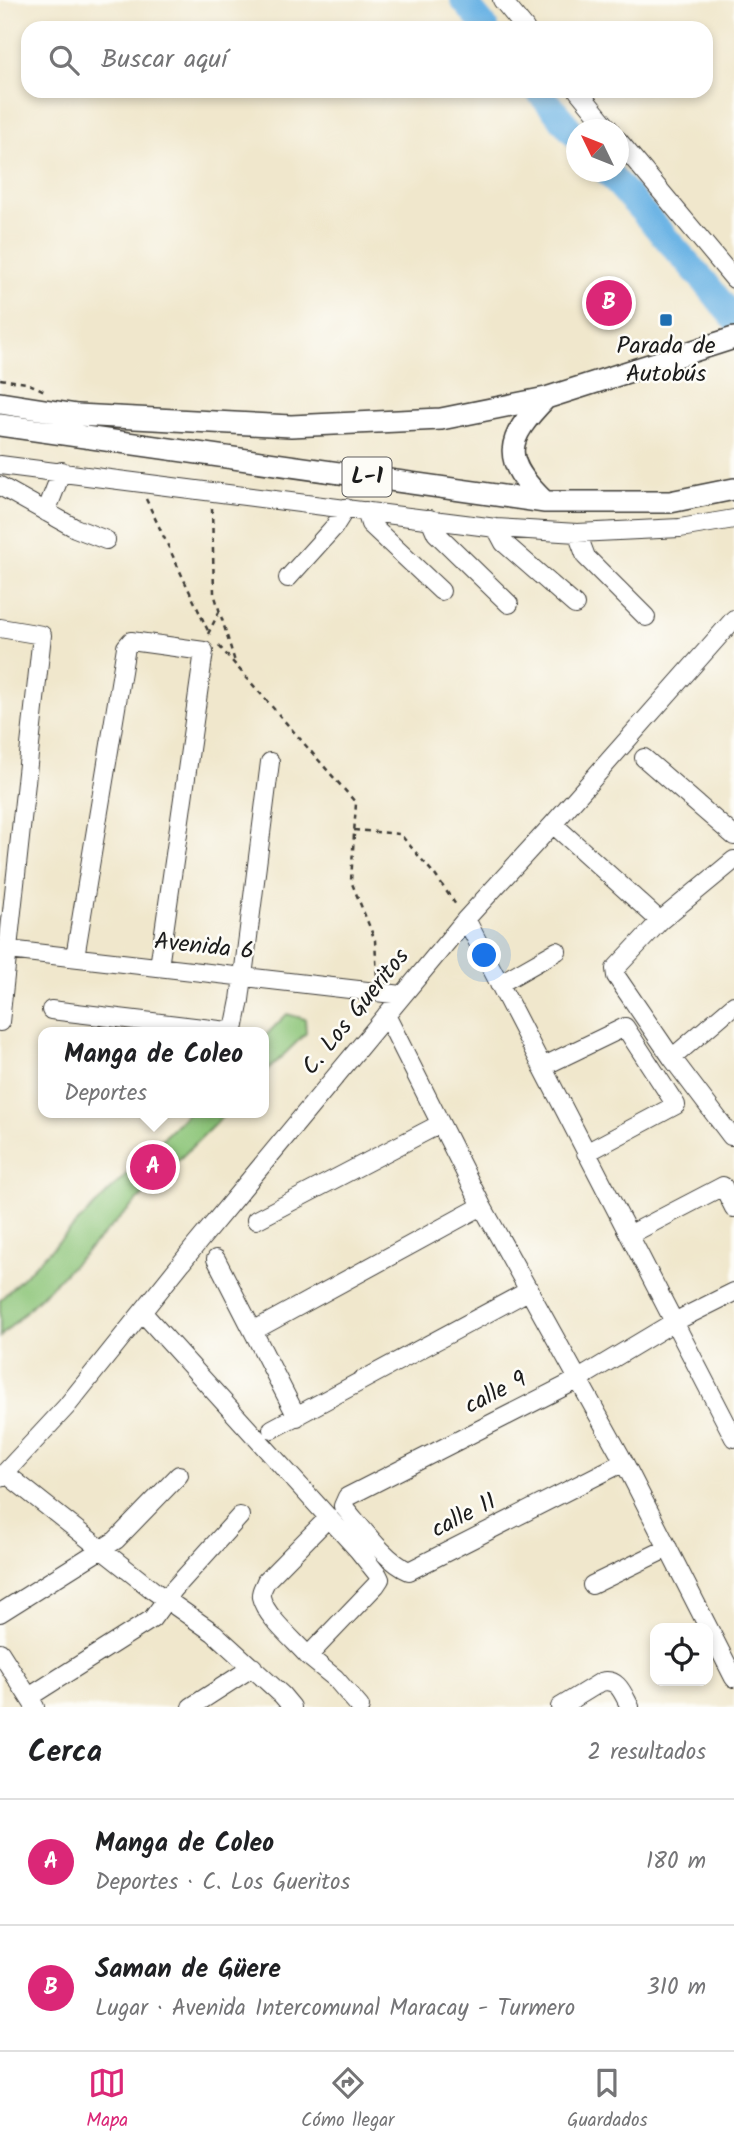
<!DOCTYPE html>
<html lang="es">
<meta charset="utf-8">
<style>
:root{--surface:#fff;--page:#f6f6f6;--text:#202124;--muted:#757577;--line:#e0e0e0;--accent:#db2777}
body{margin:0;font-family:Kalam,sans-serif;background:var(--page);color:var(--text)}
.controls{position:absolute;right:21px;bottom:21px;display:grid;overflow:hidden;border-radius:14px;box-shadow:0 4px 10px #0003}
.controls button{width:63px;height:63px;display:grid;place-items:center;padding:0;border:0;border-bottom:2px solid var(--line);background:var(--surface);color:var(--text);font:35px sans-serif}
.compass{position:absolute;left:566px;top:119px;width:63px;height:63px;border-radius:50%;background:var(--surface);box-shadow:0 4px 10px #0003;rotate:313deg}
.you{position:absolute;left:485px;top:956px;width:24px;height:24px;margin:-18px;border:5px solid #fff;border-radius:50%;background:#1a73e8;box-shadow:0 0 0 10px #1a73e833}
.badge{display:grid;place-items:center;width:46px;height:46px;border-radius:50%;background:var(--accent);color:#fff;font-size:23px;font-weight:700}
.pin{position:absolute;translate:-50% -50%;border:4px solid #fff;box-shadow:0 2px 7px #0006}
.popup{position:absolute;left:38px;top:1027px;width:231px;height:91px;box-sizing:border-box;display:grid;place-content:center;border-radius:14px;background:var(--surface);filter:drop-shadow(0 2px 5px #0005);font-size:23px;white-space:nowrap;color:var(--muted)}
.popup b{font-size:26px;color:var(--text)}
.popup::after{content:'';position:absolute;left:50%;top:100%;margin-left:-14px;border:14px solid transparent;border-top-color:var(--surface)}
.list{margin:0;padding:0;list-style:none}
h2{display:flex;justify-content:space-between;align-items:center;height:91px;margin:0;padding:0 28px;font-size:30px}
h2 small{font-size:23px;font-weight:400;color:var(--muted)}
.list li{display:grid;grid-template-columns:46px 1fr auto;gap:21px;align-items:center;box-sizing:border-box;height:126px;padding:0 28px;border-top:2px solid var(--line)}
.list b{display:block;font-size:26px;white-space:nowrap}
.list p{margin:0;font-size:23px;white-space:nowrap;color:var(--muted)}
.list em{font-size:23px;font-style:normal;color:var(--muted)}
.icon{flex:none;width:38px;height:38px;fill:none;stroke:currentColor;stroke-width:2;stroke-linecap:round;stroke-linejoin:round}
.map{position:relative;flex:none;width:734px;height:1707px;overflow:hidden}
.search{position:absolute;background:var(--surface);box-shadow:0 4px 10px #0003;left:21px;right:21px;top:21px;height:77px;display:flex;align-items:center;gap:18px;box-sizing:border-box;padding:0 24px;border-radius:21px;color:var(--muted);font-size:26px}
.sheet{height:343px;background:var(--surface)}
nav{display:flex;justify-content:space-around;align-items:center;box-sizing:border-box;height:98px;border-top:2px solid var(--line);background:var(--surface);font-size:19px;color:var(--muted)}
nav a{display:grid;justify-items:center;gap:4px}
nav .on{color:var(--accent)}
.map>svg:first-child{display:block}
</style>
<div class="map">
<svg width="734" height="1707" viewBox="0 0 734 1707">
<rect width="100%" height="100%" fill="#fdfcf7"/>
<filter id="ink" filterUnits="userSpaceOnUse"><feTurbulence type="fractalNoise" baseFrequency=".0143" numOctaves="2"/><feDisplacementMap in="SourceGraphic" scale="14" xChannelSelector="R" yChannelSelector="G"/><feConvolveMatrix kernelMatrix="1 2 1 2 8 2 1 2 1" color-interpolation-filters="sRGB"/></filter>
<filter id="wash" filterUnits="userSpaceOnUse"><feTurbulence type="fractalNoise" baseFrequency=".00686" numOctaves="4" result="noise"/><feDisplacementMap in="SourceGraphic" scale="28" xChannelSelector="R" yChannelSelector="G"/><feGaussianBlur stdDeviation="1.57" result="paint"/><feColorMatrix in="noise" values="0 0 0 0 0 0 0 0 0 0 0 0 0 0 0 0 0 1.4 0 .05"/><feComposite in="paint" operator="in"/></filter>
<g filter="url(#wash)">
<rect width="100%" height="100%" fill="#f0e7cc"/>
<path fill="#8cc578" stroke="#54704a" stroke-width="2" d="M287,1014l18,5 1,14 -43,42v-37z
M188,1113h38l-226,224v-37z"/>
<g fill="none" stroke-linecap="round" stroke-linejoin="round">
<path stroke="#6eb5e5" stroke-width="26" d="M463,0l23,28
M538,91l38,45
M607,172l98,110 29,37"/>
</g>
</g>
<g filter="url(#ink)">
<g fill="none" stroke-linecap="round" stroke-linejoin="round">
<defs>
<path id="minor" d="M502,0l23,28
M578,91l32,39
M618,140l116,139
M0,465l496,63 81,5 103,-5 54,-9
M0,486l75,42 31,12
M366,511l4,13 71,67
M46,512l16,-41
M430,519l6,14 73,71
M496,528l8,15 71,62
M577,533l9,24 60,60
M288,578l46,-51 12,-19
M0,628l42,7 -42,387
M644,758l90,78
M553,824l107,97
M734,860l-74,61 -45,48 1,7 56,82 59,78h3
M466,919l268,519
M0,949l402,46
M75,957l51,-310 5,-6 73,10 -45,316
M499,984l58,-33
M51,1010l177,21 6,-1 6,-30 30,-238
M386,1015l96,191 142,256 110,216
M672,1058l62,-53
M542,1067l83,-40 51,78 -90,48
M256,1220l184,-96
M629,1235l94,-49 11,22
M216,1259l81,158
M142,1312l216,238 20,25 2,4 -4,6 -68,71 27,22 25,29
M253,1331l229,-125
M272,1429l258,-139
M624,1462l-215,109c-24,-10 -49,-46 -66,-65l4,-9 230,-117 97,-58 60,-30
M5,1473l149,118 60,42 68,62 10,12
M0,1478l66,-71 129,-161 271,-327 87,-95 181,-205
M592,1585l76,-37
M0,1613l116,-73 63,-65
M0,1652l35,55
M308,1656c-13,-15 -43,-40 -47,-59 -1,-6 3,-10 5,-16l63,-64
M29,1697l123,-78 22,-30 66,-73
M191,1707l62,-40
M560,1707l41,-25c17,-5 22,12 29,25"/>
<path id="major" d="M0,403l77,12 214,11 150,-7 105,-21 188,-60
M0,425l545,77h125l64,-13
M545,502c-45,-43 -40,-62 1,-104"/>
</defs>
<use href="#minor" stroke="#3c3a36" stroke-width="20"/>
<use href="#major" stroke="#3c3a36" stroke-width="24"/>
<path stroke="#3c3a36" stroke-width="2.5" stroke-dasharray="5 5" stroke-linecap="butt" d="M0,379l27,4 20,9
M146,499l64,136
M212,508l2,85 21,69
M208,634l11,-22
M219,646l137,157 -5,78 24,59 2,38
M354,830l46,4 35,41 21,30"/>
<use href="#minor" stroke="#fff" stroke-width="18"/>
<use href="#major" stroke="#fff" stroke-width="21"/>
</g>
</g>
<rect fill="#1f6fb2" stroke="#fdfcf7" stroke-width="2.5" x="659" y="313" width="14" height="14" rx="3.5"/>
<g text-anchor="middle" dominant-baseline="central" stroke-width="5" stroke-linejoin="round" paint-order="stroke">
<rect fill="#fdfcf7" stroke="#605f5e" stroke-width="2" x="342.5" y="457.5" width="49" height="39" rx="5"/>
<g font-size="23" font-weight="bold" fill="#1c1c1c">
<text x="367" y="477">L-1</text>
</g>
<g font-size="24" fill="#1c1c1c" stroke="#fdfcf7">
<text x="666" y="346">Parada de<tspan x="666" dy="28">Autobús</tspan></text>
</g>
<g font-size="24" fill="#1c1c1c" stroke="#fdfcf7">
<text transform="translate(204 947) rotate(6)">Avenida 6</text>
<text transform="translate(356 1012) rotate(-51)">C. Los Gueritos</text>
<text transform="translate(496 1393) rotate(-27)">calle 9</text>
<text transform="translate(464 1516) rotate(-27)">calle 11</text>
</g>
</g>
</svg>
<div class="controls">
<button><svg class="icon" aria-label="locate" viewBox="0 0 24 24"><circle cx="12" cy="12" r="6"/><path d="M12 2v4M12 18v4M2 12h4M18 12h4"/></svg></button>
</div>
<svg class="compass" viewBox="-18 -18 36 36"><path d="M0-13l5 13h-10z" fill="#e53935"/><path d="M0 13l5-13h-10z" fill="#757577"/></svg>
<div class="you"></div>
<div class="pin badge" style="left:153px;top:1167px">A</div>
<div class="popup"><b>Manga de Coleo</b>Deportes</div>
<div class="pin badge" style="left:609px;top:303px">B</div>
<div class="search"><svg class="icon" aria-label="search" viewBox="0 0 24 24"><circle cx="10" cy="10" r="6"/><path d="M15 15l6 6"/></svg>Buscar aquí</div>
</div>
<section class="sheet">
<h2>Cerca<small>2 resultados</small></h2>
<ul class="list">
<li><span class="badge">A</span><div><b>Manga de Coleo</b><p>Deportes · C. Los Gueritos</p></div><em>180 m</em></li>
<li><span class="badge">B</span><div><b>Saman de Güere</b><p>Lugar · Avenida Intercomunal Maracay - Turmero</p></div><em>310 m</em></li>
</ul>
</section>
<nav>
<a class="on"><svg class="icon" aria-label="map" viewBox="0 0 24 24"><path d="M3 6l6-2 6 2 6-2v14l-6 2-6-2-6 2zM9 4v14M15 6v14"/></svg>Mapa</a>
<a><svg class="icon" aria-label="directions" viewBox="0 0 24 24"><path d="M12 3l9 9-9 9-9-9zM9 14v-3h6M13 9l2 2-2 2"/></svg>Cómo llegar</a>
<a><svg class="icon" aria-label="saved" viewBox="0 0 24 24"><path d="M7 4h10v16l-5-4-5 4z"/></svg>Guardados</a>
</nav>
